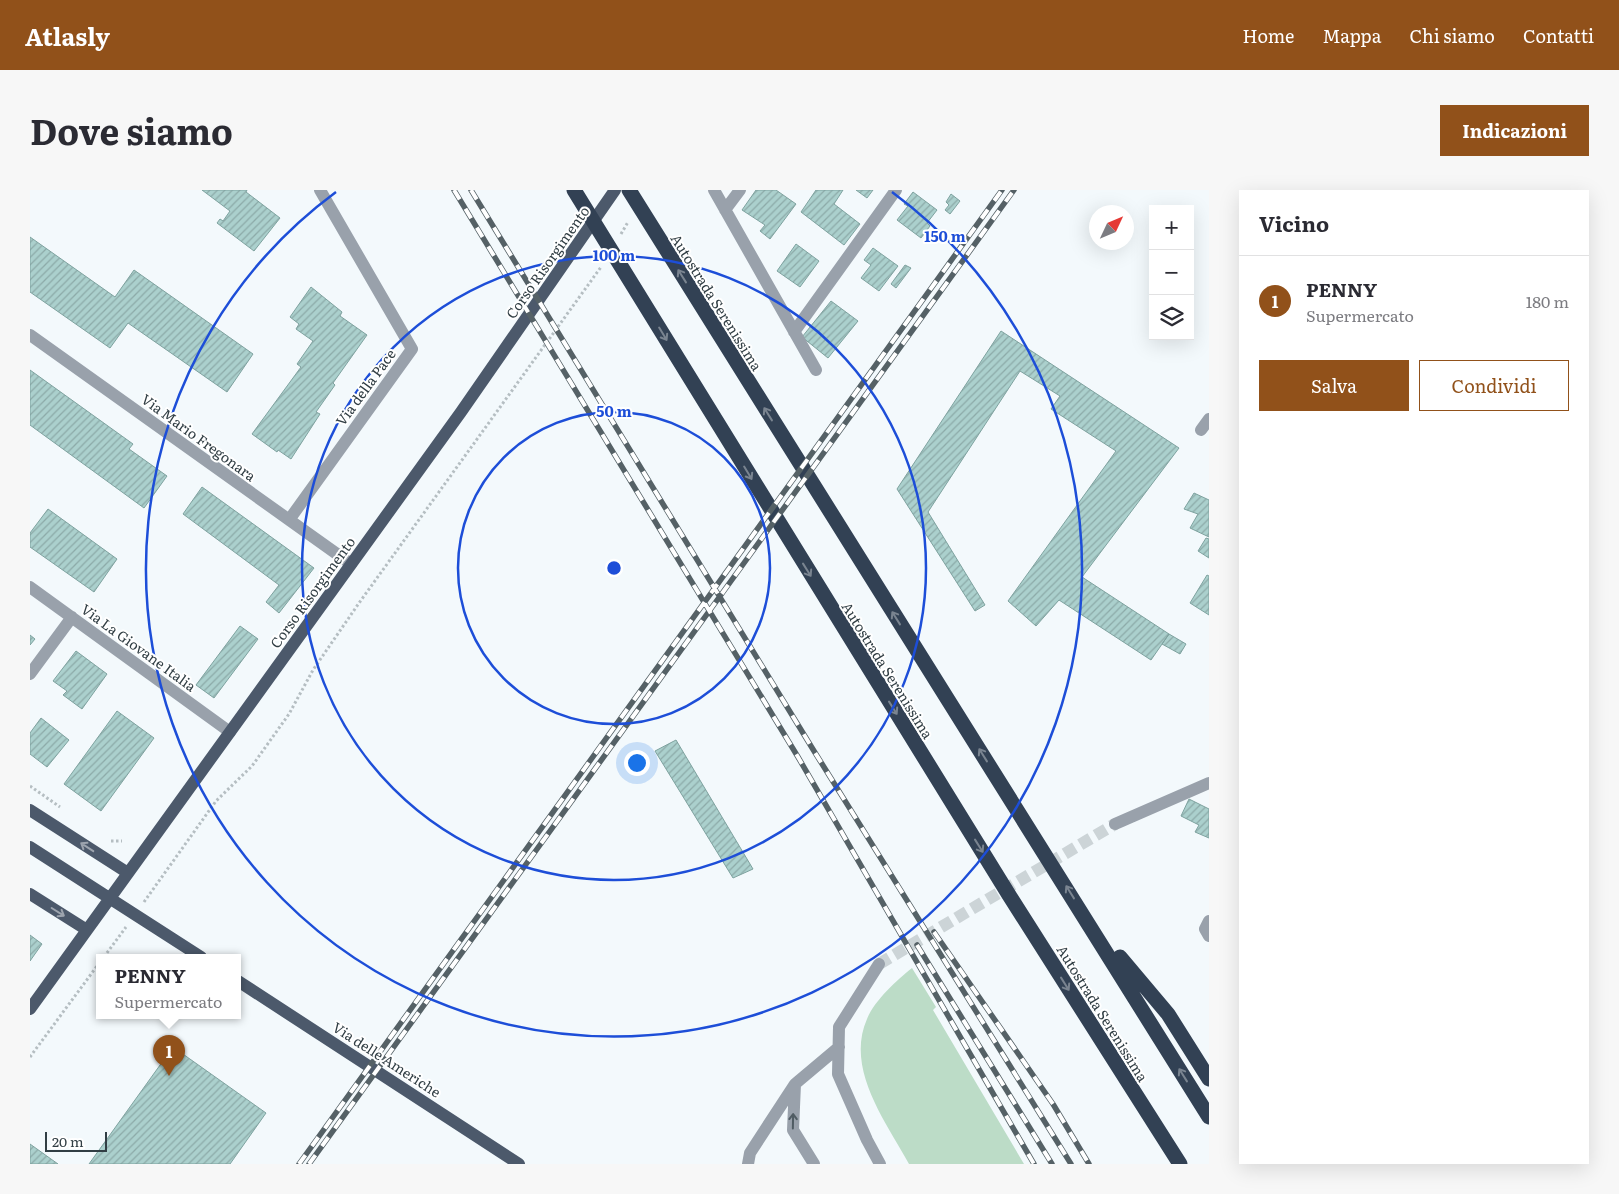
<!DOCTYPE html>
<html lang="it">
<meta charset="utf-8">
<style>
:root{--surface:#fff;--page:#f7f7f7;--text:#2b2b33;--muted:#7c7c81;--line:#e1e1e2;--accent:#91511a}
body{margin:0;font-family:Literata,serif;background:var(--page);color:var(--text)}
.controls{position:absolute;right:15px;top:15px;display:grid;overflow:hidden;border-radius:0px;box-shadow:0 5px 20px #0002}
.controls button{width:45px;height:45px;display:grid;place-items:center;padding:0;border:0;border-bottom:1px solid var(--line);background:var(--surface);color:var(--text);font:25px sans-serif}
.compass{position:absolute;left:1059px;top:15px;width:45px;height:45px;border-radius:50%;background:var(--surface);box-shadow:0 5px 20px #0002;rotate:46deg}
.scale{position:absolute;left:15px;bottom:12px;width:62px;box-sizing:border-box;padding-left:5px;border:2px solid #313e44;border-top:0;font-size:14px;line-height:18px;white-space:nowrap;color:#313e44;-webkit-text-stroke:4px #fff;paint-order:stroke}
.you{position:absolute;left:606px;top:572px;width:18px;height:18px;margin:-12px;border:4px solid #fff;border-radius:50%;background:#1a73e8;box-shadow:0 0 0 8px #1a73e833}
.badge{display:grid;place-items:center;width:32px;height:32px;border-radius:50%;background:var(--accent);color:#fff;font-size:16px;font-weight:700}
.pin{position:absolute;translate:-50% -41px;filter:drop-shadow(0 1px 2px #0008)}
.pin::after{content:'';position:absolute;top:26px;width:18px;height:15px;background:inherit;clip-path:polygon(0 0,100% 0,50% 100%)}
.popup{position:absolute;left:66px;top:764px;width:145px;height:65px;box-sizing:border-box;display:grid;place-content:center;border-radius:0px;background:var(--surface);filter:drop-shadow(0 1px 4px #0005);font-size:16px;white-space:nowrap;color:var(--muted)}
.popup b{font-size:19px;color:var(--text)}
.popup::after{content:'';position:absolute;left:50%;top:100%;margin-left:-10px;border:10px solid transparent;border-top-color:var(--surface)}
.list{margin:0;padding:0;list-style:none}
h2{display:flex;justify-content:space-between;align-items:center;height:65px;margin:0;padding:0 20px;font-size:21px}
h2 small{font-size:16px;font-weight:400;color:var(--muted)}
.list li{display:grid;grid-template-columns:32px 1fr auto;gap:15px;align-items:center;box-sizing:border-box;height:90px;padding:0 20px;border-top:1px solid var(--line)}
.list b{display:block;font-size:19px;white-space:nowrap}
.list p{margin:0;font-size:16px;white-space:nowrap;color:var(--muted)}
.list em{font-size:16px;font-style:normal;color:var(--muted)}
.actions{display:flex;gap:10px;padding:15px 20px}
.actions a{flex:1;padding:11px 0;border:1px solid var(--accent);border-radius:0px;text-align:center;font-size:18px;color:var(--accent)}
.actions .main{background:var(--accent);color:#fff}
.icon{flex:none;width:28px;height:28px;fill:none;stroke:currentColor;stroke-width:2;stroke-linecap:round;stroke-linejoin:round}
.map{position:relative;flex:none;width:1179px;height:974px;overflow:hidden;border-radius:0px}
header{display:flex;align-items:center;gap:30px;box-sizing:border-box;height:70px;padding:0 25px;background:var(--accent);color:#fff}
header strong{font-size:24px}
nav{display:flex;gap:28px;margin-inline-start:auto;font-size:18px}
.intro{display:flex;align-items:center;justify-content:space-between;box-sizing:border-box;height:120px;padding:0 30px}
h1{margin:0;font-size:35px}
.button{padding:12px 22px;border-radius:0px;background:var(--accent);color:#fff;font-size:18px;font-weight:700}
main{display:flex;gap:30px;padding:0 30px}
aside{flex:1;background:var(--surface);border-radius:0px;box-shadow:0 5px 20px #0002}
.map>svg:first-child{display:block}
</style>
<header>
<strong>Atlasly</strong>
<nav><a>Home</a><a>Mappa</a><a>Chi siamo</a><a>Contatti</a></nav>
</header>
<div class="intro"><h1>Dove siamo</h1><a class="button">Indicazioni</a></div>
<main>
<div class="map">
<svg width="1179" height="974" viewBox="0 0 1179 974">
<defs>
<pattern id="building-hatch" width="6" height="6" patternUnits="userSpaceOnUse" patternTransform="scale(1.25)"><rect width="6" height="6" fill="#abd0cd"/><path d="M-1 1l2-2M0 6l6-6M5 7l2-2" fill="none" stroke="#8caaa8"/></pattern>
</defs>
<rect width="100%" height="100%" fill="#f3f9fc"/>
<path fill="#bcdcc7" d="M882,778l24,39 -3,3 91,154h-115c-23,-42 -64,-95 -42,-145 7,-18 30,-39 45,-51z"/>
<path fill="url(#building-hatch)" stroke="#7ea29f" d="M172,0h45l-1,2 34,26 -26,33 -37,-28 3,-4 3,2 7,-10z
M726,0h20l20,14 -26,35 -10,-8 5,-6 -23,-15z
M786,0h27l-9,14 26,20 -16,21 -43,-33z
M826,0h17l-6,8z
M883,2l24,18 -10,13 3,3 -9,12 -24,-18 11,-14 -4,-2z
M921,4l9,7 -10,13 -5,-4 4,-5 -3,-3z
M0,47l85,60 19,-27 119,84 -26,38 -99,-69 -18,25 -80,-56z
M766,54l23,17 -19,26 -23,-16z
M843,58l25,18 -19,25 -18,-13 10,-13 -7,-5z
M875,75l6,3 -15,20 -5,-4z
M281,97l31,25 -2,4 27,19 -34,48 2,2 -19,27 4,2 -29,45 -13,-9 -1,2 -25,-18 49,-67 -4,-3 16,-23 -17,-12 3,-5 -9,-7z
M801,111l27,20 -30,37 -26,-21z
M971,141l178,117 -97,129 87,57 -18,26 -92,-60 -23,26 -28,-25 108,-150 -65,-42 9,-13 -40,-25 -92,141 57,93 -10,6 -78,-122z
M0,180l103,74 -4,5 38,27 -23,32 -114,-83z
M172,297l112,81 -35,45 -13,-11 13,-17 -96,-71z
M1164,303l15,7v37l-19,-9 8,-14 -14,-5z
M18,319l69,50 -23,33 -64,-45v-14z
M1176,348l3,1v19l-11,-7z
M1177,385l2,1v39l-19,-12z
M210,436l18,13 -44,59 -18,-13z
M1139,444l17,10 -6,10 -18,-10z
M0,445l5,4 -5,6z
M46,461l31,23 -25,35 -19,-14 4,-4 -14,-10z
M87,521l37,27 -53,73 -37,-27z
M11,528l28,22 -22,27 -17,-13v-21z
M646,550l77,129 -20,9 -78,-127z
M1159,609l20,10v29l-14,-6 4,-7 -18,-9z
M0,745l12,9 -12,17z
M143,857l93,66 -36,51h-141z
M0,954l28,20h-28z"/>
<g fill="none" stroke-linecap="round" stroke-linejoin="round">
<path stroke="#ccd4d7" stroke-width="12" stroke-dasharray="12 6" stroke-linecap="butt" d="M849,774l236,-140"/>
<path stroke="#b5bec2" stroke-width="3" stroke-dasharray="2.5 2.5" stroke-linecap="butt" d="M591,44l7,-12
M0,596l30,21
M81,651h11
M114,712l72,-101 36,-35 37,-52 24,-44 46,-67 242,-336
M74,767l22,-30
M0,867l70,-95"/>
<path stroke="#99a1ab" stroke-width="12" d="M684,0l102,180
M695,20l15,-20
M764,142l102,-142
M0,145l321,229
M1171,240l8,-11
M259,330l123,-171 -92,-159
M0,397l200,145
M0,484l42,-57
M1085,634l94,-41
M1179,731l-4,8 4,7
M849,774l-40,63 -1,47 29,66 13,24
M765,894l44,-37
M718,974l2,-11 45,-69 -2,46 21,34"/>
<path stroke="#4c596b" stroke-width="12" d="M0,620l98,63
M0,657l171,110
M0,704l57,36
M208,791l281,183
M0,819l431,-597 154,-222"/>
<path stroke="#324154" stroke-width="15" d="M544,0l435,705 171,269
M599,0l580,927
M1090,767l48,57 41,65"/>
<defs>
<path id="rail" d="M424,0l344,567 236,407
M441,0l343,561 257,413
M904,742l119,172 36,60
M887,755l135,219
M269,974l703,-974
M279,974l705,-974"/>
</defs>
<use href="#rail" stroke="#556166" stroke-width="5.5"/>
<use href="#rail" stroke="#fff" stroke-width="4" stroke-dasharray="11" stroke-linecap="butt"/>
</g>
<defs><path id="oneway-shaft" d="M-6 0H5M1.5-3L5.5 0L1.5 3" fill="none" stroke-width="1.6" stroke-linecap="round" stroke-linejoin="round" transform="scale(1.25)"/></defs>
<g stroke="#7a8490">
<use href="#oneway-shaft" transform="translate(652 86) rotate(-122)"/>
<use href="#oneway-shaft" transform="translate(633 144) rotate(59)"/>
<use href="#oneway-shaft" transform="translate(738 224) rotate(-122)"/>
<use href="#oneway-shaft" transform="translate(718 283) rotate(59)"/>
<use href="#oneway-shaft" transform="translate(777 380) rotate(58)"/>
<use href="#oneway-shaft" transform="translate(866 428) rotate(-122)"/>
<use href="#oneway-shaft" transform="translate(863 518) rotate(58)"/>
<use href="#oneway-shaft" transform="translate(953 565) rotate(-122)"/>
<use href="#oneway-shaft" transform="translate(949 656) rotate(58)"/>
<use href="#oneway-shaft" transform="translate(1040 702) rotate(-122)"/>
<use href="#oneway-shaft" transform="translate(1035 794) rotate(58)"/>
<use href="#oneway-shaft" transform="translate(1153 885) rotate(-122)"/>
</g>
<g stroke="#9da4ae">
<use href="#oneway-shaft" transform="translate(57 657) rotate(-147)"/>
<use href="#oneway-shaft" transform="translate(28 722) rotate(32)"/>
</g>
<use stroke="#505c63" href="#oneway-shaft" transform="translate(763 931) rotate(-89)"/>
<g fill="none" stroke="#1d4ed8" stroke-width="2.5">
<circle cx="584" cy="378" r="156"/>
<circle cx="584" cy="378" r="312"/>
<path d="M862 2A468 468 0 1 1 306 2"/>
</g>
<g text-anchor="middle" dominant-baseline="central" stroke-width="4" stroke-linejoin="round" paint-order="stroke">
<g font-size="14" fill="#313e44" stroke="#fff">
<text transform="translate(517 72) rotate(-55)">Corso Risorgimento</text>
<text transform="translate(687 112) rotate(58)">Autostrada Serenissima</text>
<text transform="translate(335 197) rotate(-54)">Via della Pace</text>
<text transform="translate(169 247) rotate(36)">Via Mario Fregonara</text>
<text transform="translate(282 402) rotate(-54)">Corso Risorgimento</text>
<text transform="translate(109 457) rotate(36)">Via La Giovane Italia</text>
<text transform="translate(858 480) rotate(58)">Autostrada Serenissima</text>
<text transform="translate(1073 823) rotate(58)">Autostrada Serenissima</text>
<text transform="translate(357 869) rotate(33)">Via delle Americhe</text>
</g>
</g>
<circle cx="584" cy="378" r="8" fill="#1d4ed8" stroke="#fff" stroke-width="2.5"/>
<g font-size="15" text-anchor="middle" font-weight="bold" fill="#1d4ed8" stroke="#fff" stroke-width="4" stroke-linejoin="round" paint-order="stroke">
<text x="915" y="52">150 m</text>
<text x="584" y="71">100 m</text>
<text x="584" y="227">50 m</text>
</g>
</svg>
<div class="controls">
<button>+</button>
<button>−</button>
<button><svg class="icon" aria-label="layers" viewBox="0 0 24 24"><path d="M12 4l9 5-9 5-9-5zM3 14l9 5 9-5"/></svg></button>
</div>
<svg class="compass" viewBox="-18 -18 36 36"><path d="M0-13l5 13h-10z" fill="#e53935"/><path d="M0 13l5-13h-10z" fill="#7c7c81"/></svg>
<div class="scale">20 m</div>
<div class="you"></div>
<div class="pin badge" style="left:139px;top:886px">1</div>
<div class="popup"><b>PENNY</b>Supermercato</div>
</div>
<aside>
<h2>Vicino<small></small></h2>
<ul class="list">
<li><span class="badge">1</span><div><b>PENNY</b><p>Supermercato</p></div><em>180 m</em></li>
</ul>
<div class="actions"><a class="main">Salva</a><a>Condividi</a></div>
</aside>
</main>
